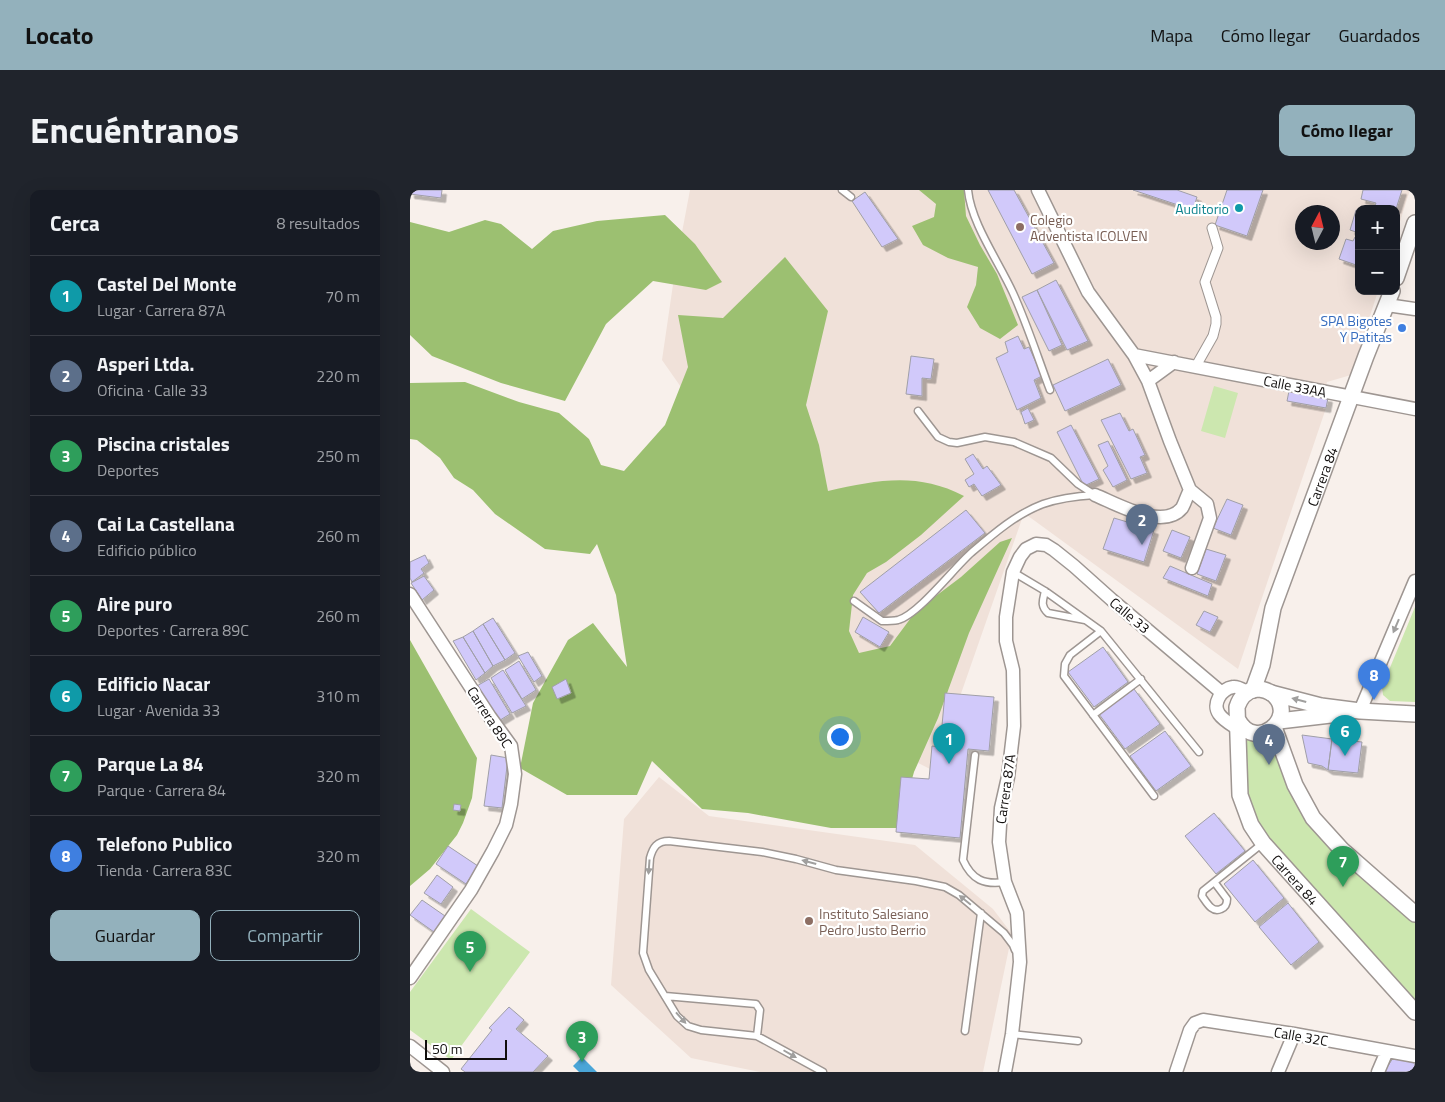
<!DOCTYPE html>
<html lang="es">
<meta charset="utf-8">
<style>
:root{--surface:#171b24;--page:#20242c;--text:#f1f3f6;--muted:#9ea1a6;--line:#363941;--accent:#93b1bc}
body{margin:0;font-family:"Titillium Web",sans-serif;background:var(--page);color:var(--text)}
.controls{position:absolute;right:15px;top:15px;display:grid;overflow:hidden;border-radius:10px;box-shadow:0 5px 20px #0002}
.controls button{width:45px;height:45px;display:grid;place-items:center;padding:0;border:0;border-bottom:1px solid var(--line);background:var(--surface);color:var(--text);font:25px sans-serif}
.compass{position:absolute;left:885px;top:15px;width:45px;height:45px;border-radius:50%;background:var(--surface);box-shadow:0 5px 20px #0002;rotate:7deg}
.scale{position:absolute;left:15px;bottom:12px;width:82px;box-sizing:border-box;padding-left:5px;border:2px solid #110e0d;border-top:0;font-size:14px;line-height:18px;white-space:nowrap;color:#110e0d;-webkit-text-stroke:4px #fff;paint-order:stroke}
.you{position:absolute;left:429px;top:546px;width:18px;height:18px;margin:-12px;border:4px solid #fff;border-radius:50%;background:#1a73e8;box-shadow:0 0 0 8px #1a73e833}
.badge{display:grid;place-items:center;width:32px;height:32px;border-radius:50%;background:var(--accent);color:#fff;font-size:16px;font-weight:700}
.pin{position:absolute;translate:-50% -41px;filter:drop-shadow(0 1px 2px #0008)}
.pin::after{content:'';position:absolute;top:26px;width:18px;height:15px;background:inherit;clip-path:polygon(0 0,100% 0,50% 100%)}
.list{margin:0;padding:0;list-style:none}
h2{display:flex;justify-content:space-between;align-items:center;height:65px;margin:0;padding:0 20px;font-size:21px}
h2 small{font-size:16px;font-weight:400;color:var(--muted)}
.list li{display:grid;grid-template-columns:32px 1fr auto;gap:15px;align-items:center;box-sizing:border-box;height:80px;padding:0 20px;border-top:1px solid var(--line)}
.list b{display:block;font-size:19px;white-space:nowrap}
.list p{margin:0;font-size:16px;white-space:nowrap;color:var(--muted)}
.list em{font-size:16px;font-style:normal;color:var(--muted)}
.actions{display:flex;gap:10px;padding:15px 20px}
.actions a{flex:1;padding:11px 0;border:1px solid var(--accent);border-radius:10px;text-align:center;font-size:18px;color:var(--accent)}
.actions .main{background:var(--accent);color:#111}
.map{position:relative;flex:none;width:1005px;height:882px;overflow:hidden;border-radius:10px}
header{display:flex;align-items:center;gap:30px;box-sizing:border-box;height:70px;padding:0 25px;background:var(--accent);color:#111}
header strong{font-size:24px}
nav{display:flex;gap:28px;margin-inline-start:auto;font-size:18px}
.intro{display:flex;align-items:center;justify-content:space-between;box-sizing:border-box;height:120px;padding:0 30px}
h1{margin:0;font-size:35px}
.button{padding:12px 22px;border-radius:10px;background:var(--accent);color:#111;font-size:18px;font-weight:700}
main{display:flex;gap:30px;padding:0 30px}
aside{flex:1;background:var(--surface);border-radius:10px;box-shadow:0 5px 20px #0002}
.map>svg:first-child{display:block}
</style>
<header>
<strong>Locato</strong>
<nav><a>Mapa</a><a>Cómo llegar</a><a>Guardados</a></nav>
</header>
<div class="intro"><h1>Encuéntranos</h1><a class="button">Cómo llegar</a></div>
<main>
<aside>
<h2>Cerca<small>8 resultados</small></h2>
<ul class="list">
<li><span class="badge" style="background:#0f9aa8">1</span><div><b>Castel Del Monte</b><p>Lugar · Carrera 87A</p></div><em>70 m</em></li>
<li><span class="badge" style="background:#5c6f8a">2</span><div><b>Asperi Ltda.</b><p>Oficina · Calle 33</p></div><em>220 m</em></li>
<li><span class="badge" style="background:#2e9e5b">3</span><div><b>Piscina cristales</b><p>Deportes</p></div><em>250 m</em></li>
<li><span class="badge" style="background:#5c6f8a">4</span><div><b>Cai La Castellana</b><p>Edificio público</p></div><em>260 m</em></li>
<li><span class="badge" style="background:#2e9e5b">5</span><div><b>Aire puro</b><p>Deportes · Carrera 89C</p></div><em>260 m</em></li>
<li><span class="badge" style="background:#0f9aa8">6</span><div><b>Edificio Nacar</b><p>Lugar · Avenida 33</p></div><em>310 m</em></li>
<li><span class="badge" style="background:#2e9e5b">7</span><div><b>Parque La 84</b><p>Parque · Carrera 84</p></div><em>320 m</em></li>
<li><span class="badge" style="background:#3f7fe0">8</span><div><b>Telefono Publico</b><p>Tienda · Carrera 83C</p></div><em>320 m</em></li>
</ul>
<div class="actions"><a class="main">Guardar</a><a>Compartir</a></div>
</aside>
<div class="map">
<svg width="1005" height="882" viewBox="0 0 1005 882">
<defs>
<filter id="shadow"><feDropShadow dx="4.5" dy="4.5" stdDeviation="0" flood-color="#0004"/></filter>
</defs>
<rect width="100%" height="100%" fill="#f8f0eb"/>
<path fill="#f0e1d9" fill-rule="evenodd" d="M280,0h720l-14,44v-25h-37v82h19l-27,84 -24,7 -4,15 5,1 -2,10 -88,261 -214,-156 -90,258 -79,-40 -151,-311 -42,-60 14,-96zM892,22h30v30h-30z
M249,587l50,39 206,29 78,64 19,25 -29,138h-223l-69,-14 -80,-73 13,-166z"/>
<path fill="#cce7af" d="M804,196l24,7 -13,45 -24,-7z
M1005,417v95l-25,-1 -7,-6 -1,-8z
M864,537l39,91 102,96v98l-170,-200 -1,-84z
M61,719l59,43 -79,108 -41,-30v-38z"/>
<path fill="#9cc071" d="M509,0h45l2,26 14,29 17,29 21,51 -18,14 -20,-11 -13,-21 9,-22 2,-18 -30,-9 -25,-13 -11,-19 22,-9 2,-13z
M255,25l30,29 27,38 -16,8 -53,-9 -47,43 -41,77 -64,-18 -69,-27 -22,-21v-113l39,10 36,-12 16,4 31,25 21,-18 44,-10z
M375,67l43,54 -22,94 13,40 9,46c50,-11 89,-19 136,5l-43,39 -35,27 -19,11 -14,22 -4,36 10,22 31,-7 26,-35 45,-34 39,-35 12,-4 -43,95 -31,85 -24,54 -16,56h-67l-83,-15 -46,-4 -50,-48 -15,34h-70l-47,-27 13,-65 35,-63 25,-17 34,44 -11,-72 -19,-51 -7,10 -45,-5 -50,-35 -22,-24 -19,-12 -14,-20 -23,-18 -7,-1v-56l55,-1 54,20 40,11 30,26 12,26 23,6 41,-46 23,-58 -10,-52 45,3z
M0,450l67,118 -5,40 -9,25 -6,12 -27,34 -20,17z"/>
<path fill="#4aa5d7" d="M172,867l15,15h-18l-6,-6z"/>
<path fill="#d1c9fa" stroke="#a09fa7" filter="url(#shadow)" d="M0,0h32l-1,8 -31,-4z
M578,0h26l40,73 -22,11z
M723,0h44l20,7 -4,13z
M817,0h36l-16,46 -32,-11z
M953,0h39l-6,19 -9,-3v3h-13l2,-6 -15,-4z
M455,2l33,47 -16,8 -30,-46z
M946,20l3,1v22l-9,-3z
M945,47l4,1v28l-20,-7 7,-20 7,2z
M646,90l32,61 -21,9 -30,-60z
M627,100l25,55 -13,6 -27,-54z
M608,146l6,13 5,-2 13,29 -8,4 7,18 -24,12 -21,-52 12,-6 -3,-10z
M501,166l23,3 -3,20 -9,-1v18l-16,-2z
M698,169l13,26 -56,26 -12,-26z
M879,201l39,7 -2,10 -39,-7z
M618,218l6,12 -9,4 -4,-12z
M710,223l9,18 4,-2 12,26 -5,2 7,16 -16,6 -30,-59z
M661,235l28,54 -15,7 -27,-54z
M698,251l19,39 -14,7 -10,-17 5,-4 -10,-21z
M563,264l10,15 4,-3 14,19 -19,11 -8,-12 -5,3 -4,-7 9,-6 -9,-15z
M817,309l16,6 -12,30 -18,-7z
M556,320l19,23 -106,80 -19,-21z
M704,328l40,12 -10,32 -41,-13z
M762,340l18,7 -9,21 -18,-7z
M796,359l20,6 -10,26 -19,-7z
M15,365l4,8 -8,6 3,4 -12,9 -2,-4v-16z
M760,376l42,18 -4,12 -45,-18z
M14,386l10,14 -12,10 -11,-17z
M794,421l14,6 -8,15 -14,-7z
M453,427l26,15 -9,15 -25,-15z
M83,428l22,35 -10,7 -22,-36z
M73,434l22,36 -12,6 -20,-35z
M63,441l20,35 -8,7 -22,-36z
M53,447l22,36 -9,7 -23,-39z
M693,457l25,35 -34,25 -26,-35z
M118,462l14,24 -8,6 -16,-26z
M109,471l17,29 -14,9 -17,-29z
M93,480l23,36 -14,7 -21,-35z
M79,489l21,35 -13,8 -22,-35z
M156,489l5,14 -14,6 -5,-12z
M724,499l26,35 -35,25 -26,-35z
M535,503l49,4 -5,54 -21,-2 -8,89 -64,-6 5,-55 28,2 3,-33 8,1z
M755,541l26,35 -35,25 -26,-35z
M892,545l30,4 -4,31 -6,-4 -14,-3z
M922,549l30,3 -4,31 -30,-3z
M81,565l17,3 -6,50 -18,-2z
M44,614l7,1 -1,6 -7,-1z
M804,623l31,38 -29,23 -31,-38z
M38,656l30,20 -12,18 -30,-20z
M843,670l31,38 -29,24 -31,-38z
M27,685l16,12 -12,17 -17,-11z
M12,710l23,16 -11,16 -24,-17z
M878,713l31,39 -28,23 -32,-38z
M99,817l15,13 -8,9 32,27 -15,16h-68l-4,-3 31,-39 -3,-2z
M983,868l22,5v9h-31z"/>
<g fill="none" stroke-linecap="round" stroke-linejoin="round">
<defs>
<path id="service" d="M432,0l9,7
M558,0c3,33 31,72 45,103 14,31 25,65 37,97
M508,221l20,26 11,5 8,1 28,-6 29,5 37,16 27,26 17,11
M603,382l32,19 56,40 98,121
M635,401c-2,9 -5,15 3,22l37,7
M444,411l28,20c5,0 11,0 16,-1 20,-5 56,-52 73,-67 21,-18 45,-39 72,-49 17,-6 35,-8 52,-9
M691,441l-31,24 -5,9 -1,12 90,120
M683,525l48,-36
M565,565l-12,105c9,20 21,25 42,22
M805,693l12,16c0,5 -1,8 -6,10 -9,4 -14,-6 -19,-13l1,-5 60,-48
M255,806l91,8 4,6 -3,26
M555,841l16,-118
M602,844l66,7
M413,882l-66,-36 -56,-6 -13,-4 -11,-10 -28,-46 -6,-17 7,-95c3,-11 7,-17 19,-17l93,11 34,7 40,11 80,11 29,6 14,8 45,38 9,12 2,5"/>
<path id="pedestrian" d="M786,176l17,-30 3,-12v-7l-11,-35 13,-34 -6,-20"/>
<path id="minor" d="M628,0l50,102 46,63 14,26 22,60 20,49c-3,5 -5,13 -8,18 -19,23 -65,-4 -87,-13
M977,115l28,4
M724,165l281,54
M738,191l26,-19
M780,300l17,14 3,14 -18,50
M0,404l80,123 21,29 4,28 -4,30 -5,21 -13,26 -22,39 -61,88
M950,521l55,-130
M828,539c-6,-4 -15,-9 -19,-15 -7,-10 2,-25 14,-27 5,-1 10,3 14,5
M0,856l33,26
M595,882l7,-38 8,-72 -3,-49 -12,-31 -6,-40 2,-34 7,-31 6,-51 -1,-56 -7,-29v-24l7,-45 7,-15 6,-8 10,-5 10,1 8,5 20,16 38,34 110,93
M766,882l14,-42 5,-7 8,-3 91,14 121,22
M868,882l16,-38
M968,882l9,-21"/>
<g id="tertiary">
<path d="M986,88l19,-55"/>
<path id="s1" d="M843,500l9,-25 11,-57 93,-252 26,-65"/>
<path d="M861,503l50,13 39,5 55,3"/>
<path id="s2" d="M828,530c18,33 60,-2 36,-25 -5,-4 -12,-6 -18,-6 -11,2 -16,9 -19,18l3,88 11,30 12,18 152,169"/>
<path d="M869,531l60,-7"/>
<path d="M864,537l21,58 18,33 29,32 73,64"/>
</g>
</defs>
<use href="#service" stroke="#9e9692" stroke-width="9"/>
<use href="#pedestrian" stroke="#9e9692" stroke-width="11"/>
<use href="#minor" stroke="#9e9692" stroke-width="15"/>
<use href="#tertiary" stroke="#9e9692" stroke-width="18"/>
<use href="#service" stroke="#fff" stroke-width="6"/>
<use href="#pedestrian" stroke="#fff" stroke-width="9"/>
<use href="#minor" stroke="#fff" stroke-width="12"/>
<use href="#tertiary" stroke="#fff" stroke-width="15"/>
</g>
<defs><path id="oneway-solid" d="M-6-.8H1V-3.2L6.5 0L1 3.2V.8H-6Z" transform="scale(1.25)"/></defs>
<g fill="#a09f9e">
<use href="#oneway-solid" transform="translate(986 436) rotate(113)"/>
<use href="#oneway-solid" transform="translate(889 510) rotate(-165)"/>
<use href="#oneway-solid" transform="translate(399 672) rotate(-165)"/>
<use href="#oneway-solid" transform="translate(239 677) rotate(94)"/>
<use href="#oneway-solid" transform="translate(555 710) rotate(-141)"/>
<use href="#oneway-solid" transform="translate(271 828) rotate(48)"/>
<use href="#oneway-solid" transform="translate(380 864) rotate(30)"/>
</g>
<circle fill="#0f9aa8" stroke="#fff" stroke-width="2" cx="829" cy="18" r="5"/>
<g fill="#8d6e63" stroke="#fff" stroke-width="2">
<circle cx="610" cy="37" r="5"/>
<circle cx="399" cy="731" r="5"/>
</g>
<circle fill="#3f7fe0" stroke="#fff" stroke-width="2" cx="992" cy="138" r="5"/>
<g text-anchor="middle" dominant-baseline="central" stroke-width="4.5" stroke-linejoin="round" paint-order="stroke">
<g font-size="14" fill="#0d838f" stroke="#fff" text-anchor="end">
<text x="819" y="18">Auditorio</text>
</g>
<g font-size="14" fill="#785e54" stroke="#fff" text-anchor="start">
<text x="620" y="29">Colegio<tspan x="620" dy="16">Adventista ICOLVEN</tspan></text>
<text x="409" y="723">Instituto Salesiano<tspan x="409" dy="16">Pedro Justo Berrio</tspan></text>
</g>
<g font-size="14" fill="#366cbe" stroke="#fff" text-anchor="end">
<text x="982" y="130">SPA Bigotes<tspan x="982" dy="16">Y Patitas</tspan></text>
</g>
<g font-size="14" fill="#110e0d" stroke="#fff">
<text transform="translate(885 196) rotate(11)">Calle 33AA</text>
<text stroke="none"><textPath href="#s1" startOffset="225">Carrera 84</textPath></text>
<text transform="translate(720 425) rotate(40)">Calle 33</text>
<text transform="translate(80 527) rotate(57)">Carrera 89C</text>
<text transform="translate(595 599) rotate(-82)">Carrera 87A</text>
<text stroke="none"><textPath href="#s2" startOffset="316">Carrera 84</textPath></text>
<text transform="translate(891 846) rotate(10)">Calle 32C</text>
</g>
</g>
</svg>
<div class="controls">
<button>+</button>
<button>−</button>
</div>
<svg class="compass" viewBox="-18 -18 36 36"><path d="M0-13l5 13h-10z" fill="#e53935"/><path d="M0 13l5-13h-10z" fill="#9ea1a6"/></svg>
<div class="scale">50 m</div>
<div class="you"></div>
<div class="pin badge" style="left:539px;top:574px;background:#0f9aa8">1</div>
<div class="pin badge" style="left:732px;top:355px;background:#5c6f8a">2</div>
<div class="pin badge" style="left:172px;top:872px;background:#2e9e5b">3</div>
<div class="pin badge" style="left:859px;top:575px;background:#5c6f8a">4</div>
<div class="pin badge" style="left:60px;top:782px;background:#2e9e5b">5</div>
<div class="pin badge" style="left:935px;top:566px;background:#0f9aa8">6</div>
<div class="pin badge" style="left:933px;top:697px;background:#2e9e5b">7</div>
<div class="pin badge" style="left:964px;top:510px;background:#3f7fe0">8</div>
</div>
</main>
